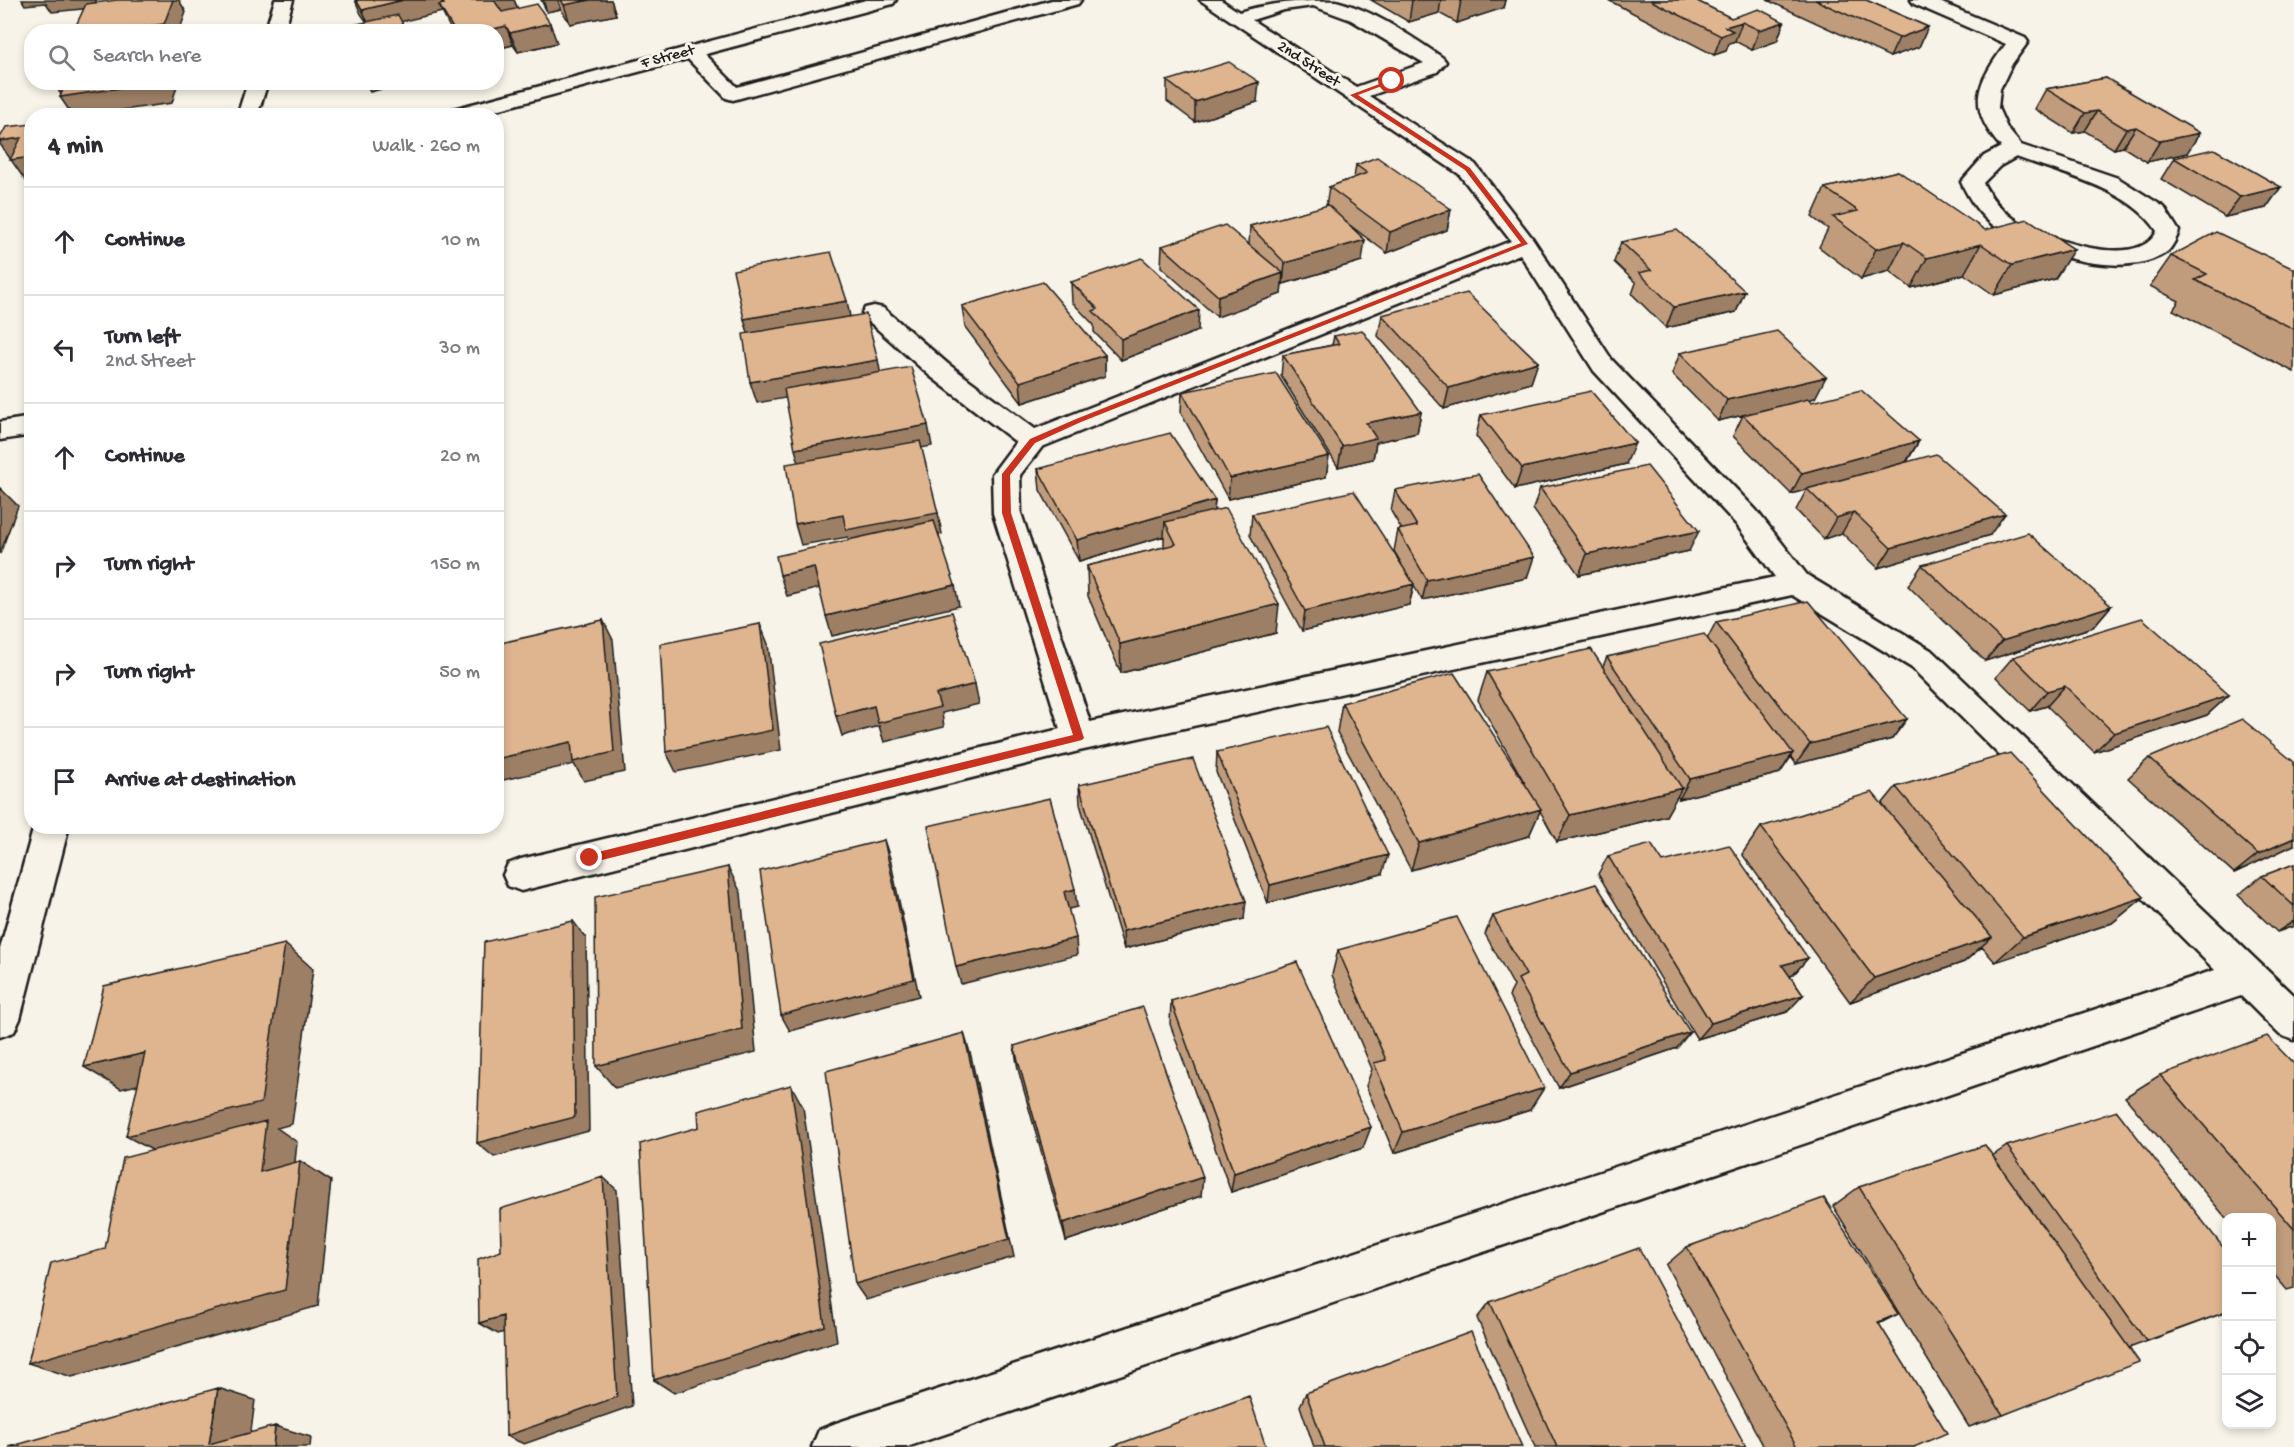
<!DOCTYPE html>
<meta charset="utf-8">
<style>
:root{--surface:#fff;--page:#f7f7f7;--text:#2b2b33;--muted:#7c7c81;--line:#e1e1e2}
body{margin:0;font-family:"Gochi Hand",sans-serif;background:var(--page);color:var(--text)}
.controls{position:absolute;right:18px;bottom:18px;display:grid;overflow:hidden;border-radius:12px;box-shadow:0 3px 9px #0003}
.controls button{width:54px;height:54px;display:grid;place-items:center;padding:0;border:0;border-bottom:2px solid var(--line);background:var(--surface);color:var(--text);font:30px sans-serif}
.stop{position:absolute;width:18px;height:18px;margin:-14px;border:4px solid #c8321e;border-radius:50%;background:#fff}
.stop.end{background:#c8321e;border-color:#fff;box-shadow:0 2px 6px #0008}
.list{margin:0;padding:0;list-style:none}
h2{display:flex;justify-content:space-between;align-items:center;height:78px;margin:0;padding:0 24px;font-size:26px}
h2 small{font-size:20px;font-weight:400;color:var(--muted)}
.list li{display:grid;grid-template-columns:39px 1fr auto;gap:18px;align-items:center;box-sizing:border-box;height:108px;padding:0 24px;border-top:2px solid var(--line)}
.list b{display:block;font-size:22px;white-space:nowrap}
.list p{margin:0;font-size:20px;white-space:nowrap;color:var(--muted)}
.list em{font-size:20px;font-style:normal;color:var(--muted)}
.icon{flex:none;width:33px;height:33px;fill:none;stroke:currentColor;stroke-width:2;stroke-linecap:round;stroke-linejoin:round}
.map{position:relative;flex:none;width:2294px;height:1447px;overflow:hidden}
.search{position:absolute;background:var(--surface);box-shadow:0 3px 9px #0003;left:24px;top:24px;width:480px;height:66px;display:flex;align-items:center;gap:15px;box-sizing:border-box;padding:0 21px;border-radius:24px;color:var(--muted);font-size:22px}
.panel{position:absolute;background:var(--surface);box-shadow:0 3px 9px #0003;left:24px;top:108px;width:480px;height:726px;border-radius:24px}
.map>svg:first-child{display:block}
</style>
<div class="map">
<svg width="2294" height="1447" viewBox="0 0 2294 1447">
<rect width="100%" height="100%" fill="#f7f3e8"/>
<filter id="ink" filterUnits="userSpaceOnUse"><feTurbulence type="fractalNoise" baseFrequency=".0167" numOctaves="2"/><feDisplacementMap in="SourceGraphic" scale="12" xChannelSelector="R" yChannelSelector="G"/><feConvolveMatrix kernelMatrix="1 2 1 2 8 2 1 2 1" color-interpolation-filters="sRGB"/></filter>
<g filter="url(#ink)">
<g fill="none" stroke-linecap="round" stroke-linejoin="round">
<defs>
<path id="minor" d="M275,0h18l-9,32h-19z
M1052,0h29l-3,4 -345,96 -7,-2 -45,-46 3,-4h14l39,39z
M1200,0h21l18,12c27,-9 69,-12 97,-11 37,9 75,35 107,57l3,4 -9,10 -68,24 106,68 58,75 79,121 144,150 51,65 127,77 360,344v44l-14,-5 -39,-39 -1334,451h-95l7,-17 17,-7 1379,-453 -303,-302 -120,-73 -713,156 -558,140 -13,-5 -5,-11 5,-11 13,-5 539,-130 -67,-216 -1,-39 24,-32 -86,-66 -65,-58 -3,-5 3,-5 9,-2 9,2 65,56 87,65 476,-188 -52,-67zM1313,6l38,14 73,43 -68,24 -104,-67 32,-10zM1520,254l74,117 142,153 39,53 -685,145 -69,-209 -1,-38 22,-28z
M1911,0h24l90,38 3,4 -16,22 -12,25 -2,19 9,20 14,17 97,33 46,29 15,24c-2,6 -6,15 -11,20 -40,31 -134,3 -171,-23 -17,-12 -27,-27 -36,-46l23,-26 17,-9c-35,-40 -25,-63 5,-103l-92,-40zM2016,157c45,16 114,32 141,74 -19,42 -118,6 -144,-13 -14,-10 -22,-20 -30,-35l17,-17z
M248,82h20l-11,34h-20z
M34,826h35l-49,193 -6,13 -14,5v-88z"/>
<path id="major" d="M866,0h30l-3,4 -419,112h-35l3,-4z
M32,417v18l-32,5v-18z"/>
</defs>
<use href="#minor" stroke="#1c1c1c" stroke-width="5"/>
<use href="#major" stroke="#1c1c1c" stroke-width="5"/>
<use href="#minor" fill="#f7f3e8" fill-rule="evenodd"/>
<use href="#major" fill="#f7f3e8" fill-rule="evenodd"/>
</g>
<path fill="#c09c7c" stroke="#1c1c1c" stroke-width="1.5" d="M355,0h159l4,9 39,34 -39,9 -5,-7 -17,4v-17h-44l-10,-20 -76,9 -5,-7z
M541,0h70l5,15 -46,9 -9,-15 -14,3z
M1371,0h134l-2,8 -46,15 -18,-10 -30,9z
M1608,0h87l36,18 53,4 -7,19 -25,9 -17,-9 -6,2 -3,8 -12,4z
M1767,0h99l62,27 -9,20 -29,10z
M2106,78l81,75 -40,9 -24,-15 -9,2 -29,-18 -12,2 -38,-24 11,-20z
M1167,81l90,21 -62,20 -28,-21z
M2174,158l107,29 -15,21 -41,9 -64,-38z
M1356,165l95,44 -4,21 -60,23 -39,-29 14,37 -79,23 -1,-2 -1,12 -64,23 -56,-50 1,-21 87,-1 1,-19 76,-20 3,-19 25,-9z
M1898,171l157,108 -61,16 -30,-21 -53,14 -22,-17 -28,8 -42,-32 9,-18 -16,-12 13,-29z
M1621,242l124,49 -9,21 -70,16 -34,-34 4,-11 -22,-21z
M2171,256l123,13v103l-121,-62 6,-9 -29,-15z
M1071,282l127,49 -77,29 -27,-28v-7l-22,-23z
M962,306l143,49v21l-83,27 -57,-76z
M1382,315l156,47 -7,21 -87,26 -66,-73z
M1334,336l87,76 -4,21 -41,9 -3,17 -35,8 -57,-91 2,-21 49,-10z
M1680,353l135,45 -6,1 3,3 107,39 -12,21 83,73 -112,33 -36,-35 -18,6 -28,-29 11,-21 7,-2 -23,7 -58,-58 10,-21 -25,6 -46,-47z
M1182,392l147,64 -3,21 -98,22 -47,-86z
M1481,415l145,49 -111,25 -39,-53z
M1038,469l177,31 -1,10 62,123 -155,40 -33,-77 -1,-30 77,-19v-11l-85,25 -39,-71z
M1540,488l149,63 -110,24 -46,-66z
M1395,490l132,88 -105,22 -8,-14 -5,19 -107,26 -52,-96 2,-21 149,49 -7,-12 4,-21h4l-11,-19z
M1922,565l189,41 -18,21 -108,34 -77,-75z
M1716,622l191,97 -15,20 -96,25 -5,-7 -11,16 -101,26 -2,-3 -11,20 -109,26 -17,-31 -11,25 -118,34 -74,-138 5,-29 182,79 -46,-82 9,-28 116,-6 4,-9 100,-18z
M2013,657l216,38 -22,20 -113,37 -47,-46 -17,5 -34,-34z
M1217,752l165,122 -114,29 -52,-131z
M2149,758l145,87 -60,28 -106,-95z
M1079,785l165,134 -120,30 -44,-145z
M1896,787l248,110 -32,26 -117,39 -13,-15 -18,15 -114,40 -108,-148 19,-27 121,-23z
M1608,856l55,6 145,96 -15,17 -3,1 13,19 -16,17 -90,27 -99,-165z
M2294,864v62l-17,6 -39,-37 24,-19z
M1493,916l184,132 -118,40 -50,-92 5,-10 -29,-52z
M1338,950l192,160 -136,43 -28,-67 6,-17 -40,-94z
M1171,1001l192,147 -132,44 -61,-168z
M1014,1046l187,150 -135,45 -48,-172z
M2294,1064v224l-7,2 -16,-19v-53h-45l-101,-121 35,-22z
M2007,1146l219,166 -97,36 -126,67 -34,12 -136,-221 26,-19 133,-31z
M1687,1247l192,77 35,123h-150l-98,-182z
M1490,1302l256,145h-211l-58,-129z
M1306,1393l216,54h-208l-14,-41z"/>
<path fill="#9c7f65" stroke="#1c1c1c" stroke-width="1.5" d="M22,0h75l-5,8 -40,4 -6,-9 -21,2z
M173,0h6l7,12 -7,20h-77z
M403,0h38l4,11 -6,-6 3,7 -71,17 -9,-19z
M493,0h21l5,12 -20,4z
M543,0h15l3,9 -14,3z
M590,0h21l5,15 -46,9 -6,-19z
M1412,0h29l-2,13 -30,9z
M1461,0h44l-2,8 -46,15z
M1742,22l-7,19 -6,2 -3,8 -12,4 7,-19 4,-9z
M1784,22l-7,19 -25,9 7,-20z
M550,23l7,20 -39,9 -8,-19z
M506,26l7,19 -17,4v-17h-16z
M1928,27l-9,20 -29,10 9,-19z
M53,82h125l-6,21 -91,13h-8l-13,-19 2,-1z
M366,82h42l-38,10z
M1259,82l-2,20 -62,20v-20z
M2097,111l-12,20 -12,2 12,-20z
M2136,127l-13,20 -9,2 12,-20z
M2200,133l-13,20 -40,9 13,-21z
M21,138l11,15v26l-7,1 -25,-36v-3z
M2281,187l-15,21 -41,9 15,-20z
M1451,209l-4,21 -60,23 3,-21z
M1365,240l-3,21 -79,23 2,-21z
M1904,242l-15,29 -28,8 15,-30z
M1981,244l-17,30 -53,14 16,-30z
M2074,249l-19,30 -61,16 18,-30z
M1283,273l-2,21 -64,23 1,-21z
M1745,291l-9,21 -70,16 8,-21z
M847,301l4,21 -101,18 -6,-21z
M1199,310l-1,21 -77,29v-21z
M1105,355v21l-83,27 -2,-21z
M878,360l4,21 -125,22 -7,-21z
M1538,362l-7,21 -87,26 5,-21z
M1826,377l-11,21 -97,23 9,-21z
M1421,412l-4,21 -41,9 -3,17 -35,8 4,-21 24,-23z
M928,425l4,21 -131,24 -6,-21z
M1919,441l-13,21 -115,32 11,-21z
M1635,443l-9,21 -111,25 7,-21z
M1329,456l-3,21 -98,22 2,-21z
M0,488l18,18 -18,48z
M1215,500l-2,21 -48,1 -1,14 -85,25 -2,-21z
M1854,512l-12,21 -18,6 12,-21z
M938,513l4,21 -91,17 -3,-14 -47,8 -6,-21 48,-9z
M2005,514l-15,21 -112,33 13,-20z
M1699,531l-10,20 -110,24 8,-21z
M1534,557l-7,21 -105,22 5,-20z
M814,567l6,21 -33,8 -7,-21z
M1414,584l-5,21 -107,26 3,-20z
M955,585l4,21 -127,30 -6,-20z
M1279,604l-3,29 -155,40 -1,-29z
M2111,606l-18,21 -108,34 17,-20z
M603,620l10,20 12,132 -41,9 -10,-17 -75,17 -3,-4v-18z
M760,624l8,20 13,106 -105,22 -10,-20z
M975,684l4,20 -37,9 2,14 -60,15 -5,-16 -37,10 -6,-20 38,-10 62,-12z
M2065,686l-18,20 -17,5 17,-20z
M2229,695l-22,20 -113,37 20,-19z
M1907,719l-15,20 -96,25 14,-20z
M1793,753l-13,20 -101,26 11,-20z
M1682,788l-16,28 -109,26 13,-27z
M1541,809l-12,27 -118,34 8,-27z
M2294,838v7l-60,28 24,-19z
M884,840l6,18 29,138 -129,35 -9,-16z
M1388,855l-6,19 -114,29 2,-18z
M728,867l13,26 15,159 -141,36 -19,-22z
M1075,889l2,18 -12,3 -1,-18z
M2144,897l-32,26 -117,39 28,-25z
M1246,901l-2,18 -120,30 -1,-18z
M573,921l13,17 3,193 -95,26 -17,-14z
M2294,921v5l-17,6z
M1992,937l-28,25 -114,40 24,-24z
M1076,938l1,17 -116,29 -5,-17z
M285,944l28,25 -21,155 -15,4 20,14 -5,49 -32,-19 -97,-16 -37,-20z
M1808,958l-15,17 -26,7 15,-17z
M1803,995l-16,17 -90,27 14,-16z
M1690,1032l-13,16 -118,40 11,-16z
M964,1033l7,23 43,201 -148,43 -11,-16z
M145,1053l34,22 -58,14 -37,-22z
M791,1085l12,22 34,234 -163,52 -20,-13z
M1544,1088l-14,22 -136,43 9,-21z
M1371,1127l-8,21 -132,44 3,-19z
M300,1161l31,20 -13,125 -246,71 -44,-14z
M603,1177l14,13 15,216 -108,38 -18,-8z
M1203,1177l-2,19 -135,45 -3,-18z
M1898,1314l-29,15 9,-7z
M503,1316l18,11 -23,7 -19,-11z
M218,1388l37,12 -6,47 -40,-3z
M275,1426l36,11 -1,10h-37z"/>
<path fill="#dfb590" stroke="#1c1c1c" stroke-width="1.5" d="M117,0h56l-9,24 -62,8h-29l13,-28z
M356,0h47l-41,10z
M441,0h53l8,12 35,-8 13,19 -40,10 -4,-7 -26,6h-25l-16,-27 5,-1z
M561,0h29l-26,5z
M1650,0h45l36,18 28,-9 25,13 -25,8 -17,-8 -17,5 8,4 -12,5z
M1815,0h51l62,27 -29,11z
M398,15l9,17h-66l-2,-4z
M1229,62l30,20 -64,20 -28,-21z
M2106,78l94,55 -40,8 -24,-14 -10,2 -29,-18 -12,2 -39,-24z
M66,82h94l-100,15z
M32,124v33l-22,3 11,-22 -21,3v-3l6,-11z
M2214,149l67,38 -41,10 -66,-39z
M1377,157l74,52 -61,23 -61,-45 38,-14 -11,-8z
M1898,171l87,59 43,-11 46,30 -62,16 -31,-21 -54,14 -23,-16 -28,7 -43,-32 25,-6 -33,-23z
M1328,205l37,35 -80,23 -35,-37z
M1225,225l58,48 -65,23 -56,-50z
M1677,230l68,61 -71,16 -35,-34 12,-3 -30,-28z
M2216,232l78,37v60l-99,-49 12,-6 -36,-18z
M831,252l16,49 -103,18 -11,-49z
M1142,258l57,52 -78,29 -28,-28 5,-2 -27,-27z
M1043,282l62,73 -85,27 -58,-76z
M1467,293l71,69 -89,26 -67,-73z
M866,314l12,46 -128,22 -7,-48z
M1362,330l59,82 -55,11 10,15 -34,8 -59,-91 56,-11 -5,-8z
M1777,331l49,46 -99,23 -47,-47z
M911,367l17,58 -133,24 -11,-60z
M1276,373l53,83 -99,22 -48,-86z
M1861,390l58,51 -117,32 -59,-58 65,-16 4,3z
M1591,391l44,52 -113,25 -41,-53z
M1170,433l45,67 -138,40 -39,-71z
M920,441l18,72 -92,17 -3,-15 -48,9 -9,-60z
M1936,454l69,60 -114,34 -37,-36 -18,6 -29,-29z
M1647,466l52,65 -112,23 -47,-66z
M1478,474l56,83 -107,23 -29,-50 19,-4 -22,-36z
M1354,491l60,93 -109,27 -53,-97z
M1226,508l53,96 -159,40 -33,-78 89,-22 -11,-22z
M934,521l21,64 -129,31 -12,-49 -34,8 -4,-19z
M2028,533l83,73 -109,35 -80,-76z
M1808,601l99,118 -97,25 -94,-122z
M952,612l23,72 -39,10 4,13 -62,16 -4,-17 -38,10 -17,-72z
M2142,618l87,77 -115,38 -49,-47 -18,5 -34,-34z
M603,620l11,132 -41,10 -2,-20 -75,17v-115z
M760,624l13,106 -107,22 -6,-108z
M1704,634l89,119 -103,26 -83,-122z
M1591,649l91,139 -112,27 -83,-143z
M1454,673l87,136 -122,34 -77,-140z
M2242,719l52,43v76l-36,16 -109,-96z
M1326,727l62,128 -118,30 -53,-133z
M2010,753l134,144 -121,40 -127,-150z
M1193,759l53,142 -123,30 -44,-146z
M1872,792l120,145 -118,41 -113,-151z
M1050,798l25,91 -11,3 12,46 -120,29 -28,-141z
M884,840l30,139 -133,36 -21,-144z
M1651,844l12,18 66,-17 79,113 -26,7 21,30 -92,28 -103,-167z
M2294,864v42l-32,-30z
M728,867l14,162 -146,37 -1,-169z
M1596,884l94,148 -120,40 -52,-93 8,-4 -33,-59z
M1457,917l87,171 -141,44 -29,-69 12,-3 -48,-110z
M573,921l2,196 -98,26 7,-201z
M285,944l-24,159 -135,33 19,-83 -61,14 20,-81z
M1297,962l74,165 -137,46 -63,-172z
M1143,1007l60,170 -140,46 -49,-177z
M964,1033l45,206 -154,45 -29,-213z
M2267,1036l27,28v165l-134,-154z
M791,1085l34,241 -171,54 -14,-236 59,-17 -1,-16z
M2117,1111l109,140v61l-80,29 -139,-195z
M266,1121l-6,51 40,-11 -15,129 -257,73 23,-100 54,-14 18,-91z
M1985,1145l154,217 -136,53 -144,-228z
M603,1177l14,220 -111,39 -3,-120 -24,7 -1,-64 23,-8 -1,-42z
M1824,1198l74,116 -20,8 69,111 -33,14h-117l-110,-200z
M1639,1248l107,199h-189l-67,-145z
M1471,1332l51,115h-197l-19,-54z
M218,1388l-9,56 66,-18 -2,21h-264z
M1249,1396l17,51h-155z"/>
</g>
<path fill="#c8321e" d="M1390,80l5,1 -37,14 112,73 58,76 -447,178 -46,21 -25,32 1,38 73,225 -2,2 -492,123 -3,-2 -2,-3 5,-4 483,-119 -71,-222v-39l28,-35 46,-20 445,-176 -56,-73 -115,-75z"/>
<g text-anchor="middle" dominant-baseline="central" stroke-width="6" stroke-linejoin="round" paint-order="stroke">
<g font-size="16" fill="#1c1c1c" stroke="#f7f3e8">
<text transform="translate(668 58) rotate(-15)">F Street</text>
<text transform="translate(1308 65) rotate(33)">2nd Street</text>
</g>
</g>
</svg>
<div class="controls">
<button>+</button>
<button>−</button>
<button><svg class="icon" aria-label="locate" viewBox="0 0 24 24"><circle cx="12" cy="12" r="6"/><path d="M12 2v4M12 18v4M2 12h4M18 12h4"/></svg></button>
<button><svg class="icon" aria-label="layers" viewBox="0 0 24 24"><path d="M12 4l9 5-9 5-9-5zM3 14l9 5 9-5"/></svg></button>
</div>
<div class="stop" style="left:1392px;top:81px"></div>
<div class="stop end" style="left:590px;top:858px"></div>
<div class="search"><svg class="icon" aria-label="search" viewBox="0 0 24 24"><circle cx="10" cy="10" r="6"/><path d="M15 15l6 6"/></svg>Search here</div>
<section class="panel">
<h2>4 min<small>Walk · 260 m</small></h2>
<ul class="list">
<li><svg class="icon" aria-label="ahead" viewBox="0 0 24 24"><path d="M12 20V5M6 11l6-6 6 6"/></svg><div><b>Continue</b></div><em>10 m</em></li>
<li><svg class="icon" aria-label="left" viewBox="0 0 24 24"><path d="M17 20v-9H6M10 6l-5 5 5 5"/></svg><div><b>Turn left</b><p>2nd Street</p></div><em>30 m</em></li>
<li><svg class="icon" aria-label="ahead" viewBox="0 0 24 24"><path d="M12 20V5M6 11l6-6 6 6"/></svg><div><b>Continue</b></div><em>20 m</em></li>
<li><svg class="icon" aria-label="right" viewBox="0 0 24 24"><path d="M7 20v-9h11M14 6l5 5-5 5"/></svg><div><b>Turn right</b></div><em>150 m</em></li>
<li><svg class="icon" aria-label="right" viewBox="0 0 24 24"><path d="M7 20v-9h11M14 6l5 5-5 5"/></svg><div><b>Turn right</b></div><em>50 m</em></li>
<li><svg class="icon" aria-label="arrive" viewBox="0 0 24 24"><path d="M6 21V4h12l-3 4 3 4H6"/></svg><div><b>Arrive at destination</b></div></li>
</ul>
</section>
</div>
